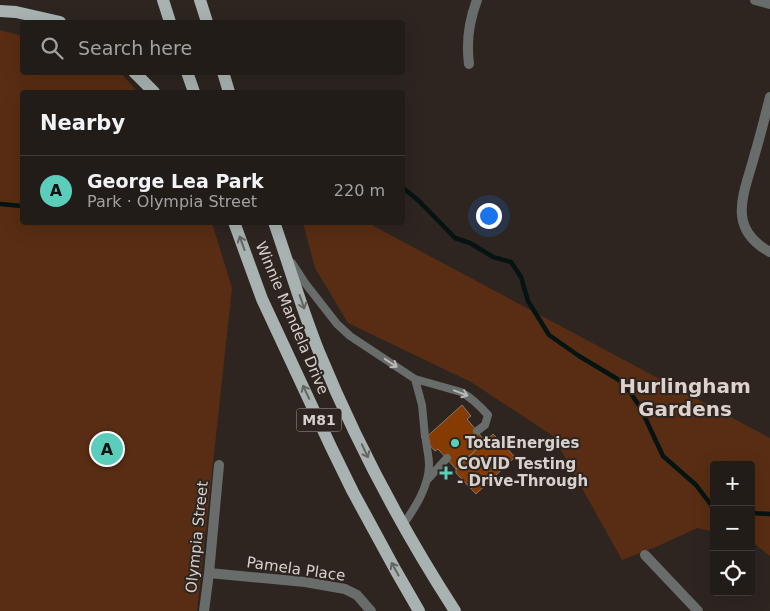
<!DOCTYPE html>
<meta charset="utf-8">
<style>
:root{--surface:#221c19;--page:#2e2926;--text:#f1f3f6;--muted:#a2a1a2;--line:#3f3a38;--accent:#5bcebb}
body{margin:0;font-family:"DejaVu Sans",sans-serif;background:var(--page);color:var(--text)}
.controls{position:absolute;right:15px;bottom:15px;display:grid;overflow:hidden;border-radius:5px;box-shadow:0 5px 20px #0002}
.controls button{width:45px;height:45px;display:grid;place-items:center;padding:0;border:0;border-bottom:1px solid var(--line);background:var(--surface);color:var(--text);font:25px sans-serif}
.you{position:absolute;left:488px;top:215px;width:18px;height:18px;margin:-12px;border:4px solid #fff;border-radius:50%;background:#1a73e8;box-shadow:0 0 0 8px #1a73e833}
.badge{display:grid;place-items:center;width:32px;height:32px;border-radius:50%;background:var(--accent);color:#111;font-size:16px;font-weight:700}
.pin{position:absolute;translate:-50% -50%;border:2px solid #fff;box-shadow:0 1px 5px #0006}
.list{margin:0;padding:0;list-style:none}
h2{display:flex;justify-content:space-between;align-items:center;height:65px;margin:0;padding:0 20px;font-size:21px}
h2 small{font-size:16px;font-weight:400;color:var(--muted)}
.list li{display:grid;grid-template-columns:32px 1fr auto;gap:15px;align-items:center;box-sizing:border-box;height:70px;padding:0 20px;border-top:1px solid var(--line)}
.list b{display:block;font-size:19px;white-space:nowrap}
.list p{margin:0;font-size:16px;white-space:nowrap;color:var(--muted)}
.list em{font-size:16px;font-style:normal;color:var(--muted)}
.icon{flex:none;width:28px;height:28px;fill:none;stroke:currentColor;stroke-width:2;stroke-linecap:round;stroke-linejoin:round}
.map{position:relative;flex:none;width:770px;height:611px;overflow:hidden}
.search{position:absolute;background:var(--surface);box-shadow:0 5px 20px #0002;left:20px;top:20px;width:385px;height:55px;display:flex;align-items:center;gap:12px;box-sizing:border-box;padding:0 18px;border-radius:5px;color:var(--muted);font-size:19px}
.panel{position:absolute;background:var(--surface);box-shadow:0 5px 20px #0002;left:20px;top:90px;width:385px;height:135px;border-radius:5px}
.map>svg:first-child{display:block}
</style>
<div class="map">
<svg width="770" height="611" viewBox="0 0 770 611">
<rect width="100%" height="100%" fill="#2e2521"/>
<path fill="#582d13" d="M0,30l22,6v36l99,1 17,19h-116v130l190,1 20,65 -35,323h-197z
M303,223h65l402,215v118l-19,-15v-76h-37v67l-17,-4 -39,18 -36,14 -69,-124 -82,-54 -123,-59 -33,-55z"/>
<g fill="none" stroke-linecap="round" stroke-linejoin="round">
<path stroke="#051412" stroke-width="4.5" d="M402,187l17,14 36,37 15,5 23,14 18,5 10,15 7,24 21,34 30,21 45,27 16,24 23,49 33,29 16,21 2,1
M0,204l22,2
M751,513l19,1"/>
</g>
<path fill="#853b02" stroke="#837973" d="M462,405l9,11 -4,3 18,22 -29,28 -18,-20 -3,2 -9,-10h-4z
M493,434l22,23 -39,37 -20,-21v-4z"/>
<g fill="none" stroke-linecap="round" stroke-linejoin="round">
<path stroke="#686d6c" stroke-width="8" d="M292,263l13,20 32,41 13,12 65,43 7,26 3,32
M415,379l46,13c11,6 19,14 27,23l-3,10 -8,6
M428,479l19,-21
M403,525c12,-17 26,-39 26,-60 0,-8 -2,-16 -3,-24"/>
<path stroke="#686d6c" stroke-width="10" d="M755,0l15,4
M469,64c-3,-23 0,-43 8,-64
M770,97c-5,20 -10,40 -16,60 -10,37 -28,71 16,95
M645,555l53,56
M209,573l96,9 40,7 12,6 14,16
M204,611l5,-38 10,-108"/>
<path stroke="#a8b3b1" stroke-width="12" d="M163,0l7,22
M200,0l7,22
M0,11l16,1 44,10
M134,72l20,20
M187,72l7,20
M223,72l6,20
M234,222l28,77 69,148 22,45 43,79 23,40
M274,222c15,43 28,88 45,130 37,90 83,177 136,259"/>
</g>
<defs><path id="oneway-shaft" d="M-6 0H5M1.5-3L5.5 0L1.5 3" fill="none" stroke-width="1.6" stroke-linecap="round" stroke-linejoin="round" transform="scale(1.25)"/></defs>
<g stroke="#656562">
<use href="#oneway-shaft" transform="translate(242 243) rotate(-110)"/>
<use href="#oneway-shaft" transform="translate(302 302) rotate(71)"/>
<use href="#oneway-shaft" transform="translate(306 392) rotate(-115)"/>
<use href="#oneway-shaft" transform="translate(365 451) rotate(65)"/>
<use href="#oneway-shaft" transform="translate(395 569) rotate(-119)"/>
</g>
<g stroke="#bbb8b6">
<use href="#oneway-shaft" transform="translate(391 363) rotate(34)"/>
<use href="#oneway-shaft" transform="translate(461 393) rotate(21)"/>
</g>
<g fill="#5bcebb" stroke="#2e2521" stroke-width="2">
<circle cx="455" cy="443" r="5"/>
<path d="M443.5 465.5h5v5h5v5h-5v5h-5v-5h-5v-5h5z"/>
</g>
<g text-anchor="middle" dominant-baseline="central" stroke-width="4" stroke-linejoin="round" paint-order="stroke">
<rect fill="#2e2521" stroke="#a49d9a" stroke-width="1" x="296.5" y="408.5" width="45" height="23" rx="4"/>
<g font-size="14" font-weight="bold" fill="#d7d1ce">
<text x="319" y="420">M81</text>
</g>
<g font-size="15" fill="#d7d1ce" stroke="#2e2521">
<text transform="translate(292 318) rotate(67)">Winnie Mandela Drive</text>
<text transform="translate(197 537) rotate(-84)">Olympia Street</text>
<text transform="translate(296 569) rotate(8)">Pamela Place</text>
</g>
<g font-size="15" font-weight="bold" fill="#d7d1ce" stroke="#2e2521" text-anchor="start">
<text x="465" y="443">TotalEnergies</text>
<text x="457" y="464">COVID Testing<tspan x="457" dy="17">- Drive-Through</tspan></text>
</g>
<g font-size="20" font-weight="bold" fill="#ddd2cc" stroke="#2e2521">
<text x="685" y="386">Hurlingham<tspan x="685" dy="23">Gardens</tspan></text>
</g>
</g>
</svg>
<div class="controls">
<button>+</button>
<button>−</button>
<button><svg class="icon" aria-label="locate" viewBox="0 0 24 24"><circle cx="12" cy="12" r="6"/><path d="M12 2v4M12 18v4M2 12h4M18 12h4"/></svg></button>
</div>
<div class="you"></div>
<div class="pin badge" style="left:107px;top:449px">A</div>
<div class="search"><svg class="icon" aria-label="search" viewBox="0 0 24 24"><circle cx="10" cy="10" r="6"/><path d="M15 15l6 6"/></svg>Search here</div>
<section class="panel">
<h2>Nearby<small></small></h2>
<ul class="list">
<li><span class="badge">A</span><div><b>George Lea Park</b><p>Park · Olympia Street</p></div><em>220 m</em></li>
</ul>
</section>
</div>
